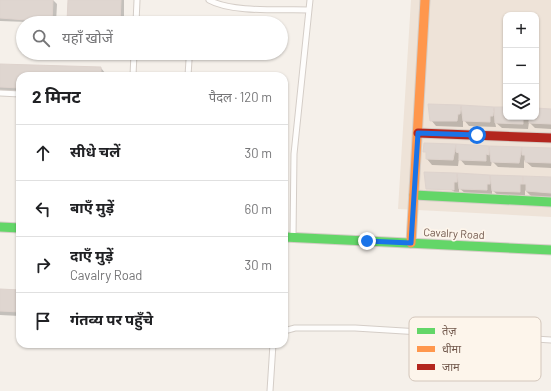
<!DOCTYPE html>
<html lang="hi">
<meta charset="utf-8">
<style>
:root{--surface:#fff;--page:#f6f6f6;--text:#202124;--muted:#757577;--line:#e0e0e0}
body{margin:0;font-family:Barlow,"Noto Sans Devanagari",sans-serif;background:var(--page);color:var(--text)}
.controls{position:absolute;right:12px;top:12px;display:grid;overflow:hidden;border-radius:8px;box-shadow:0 1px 3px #0004}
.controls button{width:36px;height:36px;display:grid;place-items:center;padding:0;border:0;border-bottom:1px solid var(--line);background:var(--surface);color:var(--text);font:20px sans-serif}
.stop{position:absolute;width:12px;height:12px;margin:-9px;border:3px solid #1a73e8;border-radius:50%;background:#fff}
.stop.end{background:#1a73e8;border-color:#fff;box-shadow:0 1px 4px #0008}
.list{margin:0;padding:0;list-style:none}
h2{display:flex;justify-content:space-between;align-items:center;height:52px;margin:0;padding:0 16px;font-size:17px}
h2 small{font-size:13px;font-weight:400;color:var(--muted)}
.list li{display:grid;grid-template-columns:26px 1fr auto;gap:12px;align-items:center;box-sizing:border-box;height:56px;padding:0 16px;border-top:1px solid var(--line)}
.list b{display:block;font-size:15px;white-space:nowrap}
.list p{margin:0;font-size:13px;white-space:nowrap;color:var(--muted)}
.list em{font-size:13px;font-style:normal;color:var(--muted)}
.icon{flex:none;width:22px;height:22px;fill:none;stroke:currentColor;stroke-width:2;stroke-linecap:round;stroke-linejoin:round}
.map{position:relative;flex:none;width:551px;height:391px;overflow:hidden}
.search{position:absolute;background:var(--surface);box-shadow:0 1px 3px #0004;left:16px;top:16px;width:272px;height:44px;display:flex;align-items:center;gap:10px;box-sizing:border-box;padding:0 14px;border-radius:22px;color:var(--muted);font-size:15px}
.panel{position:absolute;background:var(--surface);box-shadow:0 1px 3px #0004;left:16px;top:72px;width:272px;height:276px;border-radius:12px}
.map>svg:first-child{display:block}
</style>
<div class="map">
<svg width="551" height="391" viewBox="0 0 551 391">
<rect width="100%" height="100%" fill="#f5f0ea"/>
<path fill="#eee3d8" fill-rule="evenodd" d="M411,0h140v217l-153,-8zM506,15h30v102h-30z"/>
<path fill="#0003" d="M0,0h53l4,4 -1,19 -56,-2z
M69,0h55v23h-54l-2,-3z
M0,65l101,3 5,6v2h-86v17l-20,-1z
M429,105l77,3v9h30v-8l15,1v19l-16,-1 -6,-6 -1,7 -26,-1 -7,-6 1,5 -27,-1 -6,-7v8l-27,-1 -5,-6z
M425,144l126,5v19l-19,-1 -8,-7v8l-26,-1 -6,-6 -1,5 -26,-1 -6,-7 -1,8 -26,-1 -5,-6z
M426,173l125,5v20l-19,-1 -7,-7v7l-26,-1 -7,-6v5l-26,-1 -7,-6v7z
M0,290l20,1v25l-20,-1z"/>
<path fill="#dfd6d0" stroke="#ded3cd" d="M0,0h53l-1,22 -52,-4z
M68,0h53l-1,23 -53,-2z
M0,64l101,3v9h-81v12l-20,-1z
M428,104l33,1 -1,9h-2l-1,7h-27z
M461,105l33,2 -1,9h-3v6l-27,-1z
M494,107h12v10h17v7l-28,-1z
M536,108l15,1v15l-22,-1v-6h7z
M424,143l32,1 -3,16 -27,-1v-7h-3z
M456,144l33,2v9l-3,-1v7l-27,-1v-7l-3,-1z
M489,146l33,1 -3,16 -28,-1z
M522,147l29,1v15l-26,-1v-7h-3z
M424,172l33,1v9h-3v8l-28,-1z
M457,173l33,2v9h-3v6l-28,-1z
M490,175l33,1v8h-3v8l-28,-1z
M523,176l28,1v16l-25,-2v-7h-3z
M0,289l20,1v22l-20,-1z"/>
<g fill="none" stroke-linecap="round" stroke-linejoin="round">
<defs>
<path id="lane" d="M209,0c23,13 73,9 100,10
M136,23l1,-23
M133,76l1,-23
M188,76l1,-16
M0,93l20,1
M293,237l1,-83 16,-154
M284,331l11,-3h60l196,12
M270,391l3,-47"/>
<path id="fast" d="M414,195l137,7
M0,227l20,1
M284,237l267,13"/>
<path id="slow" d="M411,243l14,-243"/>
<path id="jam" d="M418,133l133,5"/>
</defs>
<use href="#lane" stroke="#d4cdc7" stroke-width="7"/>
<use href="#fast" stroke="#d5cdc6" stroke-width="11"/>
<use href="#slow" stroke="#d5cdc6" stroke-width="11"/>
<use href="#jam" stroke="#d5cdc6" stroke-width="11"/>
<use href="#lane" stroke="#fefdfc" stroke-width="5"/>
<use href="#fast" stroke="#63d668" stroke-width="9"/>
<use href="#slow" stroke="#ff974d" stroke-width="9"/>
<use href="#jam" stroke="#b3261e" stroke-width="9"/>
</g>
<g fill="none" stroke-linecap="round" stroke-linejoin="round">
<path stroke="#1a73e8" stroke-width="5" d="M367,241l44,2 7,-110 59,2"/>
</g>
<g text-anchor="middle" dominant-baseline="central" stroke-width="3.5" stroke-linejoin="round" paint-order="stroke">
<g font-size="11" fill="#71584c" stroke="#fdf5eb">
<text transform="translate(454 233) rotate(3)">Cavalry Road</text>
</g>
</g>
<rect x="409" y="317" width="132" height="64" rx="6" fill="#fdf5eb" stroke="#d3c6bb" stroke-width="1"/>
<rect x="417" y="328" width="18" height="6" fill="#63d668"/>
<rect x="417" y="346" width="18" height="6" fill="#ff974d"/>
<rect x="417" y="364" width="18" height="6" fill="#b3261e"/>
<g font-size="11" fill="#71584c">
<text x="442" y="335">तेज़</text>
<text x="442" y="353">धीमा</text>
<text x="442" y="371">जाम</text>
</g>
</svg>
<div class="controls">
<button>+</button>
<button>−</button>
<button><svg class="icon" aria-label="layers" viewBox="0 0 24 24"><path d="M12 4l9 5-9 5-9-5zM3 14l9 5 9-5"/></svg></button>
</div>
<div class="stop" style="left:477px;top:135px"></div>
<div class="stop end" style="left:367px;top:241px"></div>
<div class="search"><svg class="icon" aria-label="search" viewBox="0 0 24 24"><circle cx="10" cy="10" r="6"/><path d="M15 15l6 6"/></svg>यहाँ खोजें</div>
<section class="panel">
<h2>2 मिनट<small>पैदल · 120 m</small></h2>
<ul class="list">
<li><svg class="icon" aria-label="ahead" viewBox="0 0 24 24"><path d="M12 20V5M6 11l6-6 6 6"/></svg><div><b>सीधे चलें</b></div><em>30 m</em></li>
<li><svg class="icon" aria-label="left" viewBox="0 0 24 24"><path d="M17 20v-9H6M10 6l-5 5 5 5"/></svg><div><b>बाएँ मुड़ें</b></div><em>60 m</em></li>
<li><svg class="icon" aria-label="right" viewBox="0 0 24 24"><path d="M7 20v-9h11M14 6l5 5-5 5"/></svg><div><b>दाएँ मुड़ें</b><p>Cavalry Road</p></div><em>30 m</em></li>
<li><svg class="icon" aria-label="arrive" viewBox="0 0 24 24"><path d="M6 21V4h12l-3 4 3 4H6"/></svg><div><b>गंतव्य पर पहुँचे</b></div></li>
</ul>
</section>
</div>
